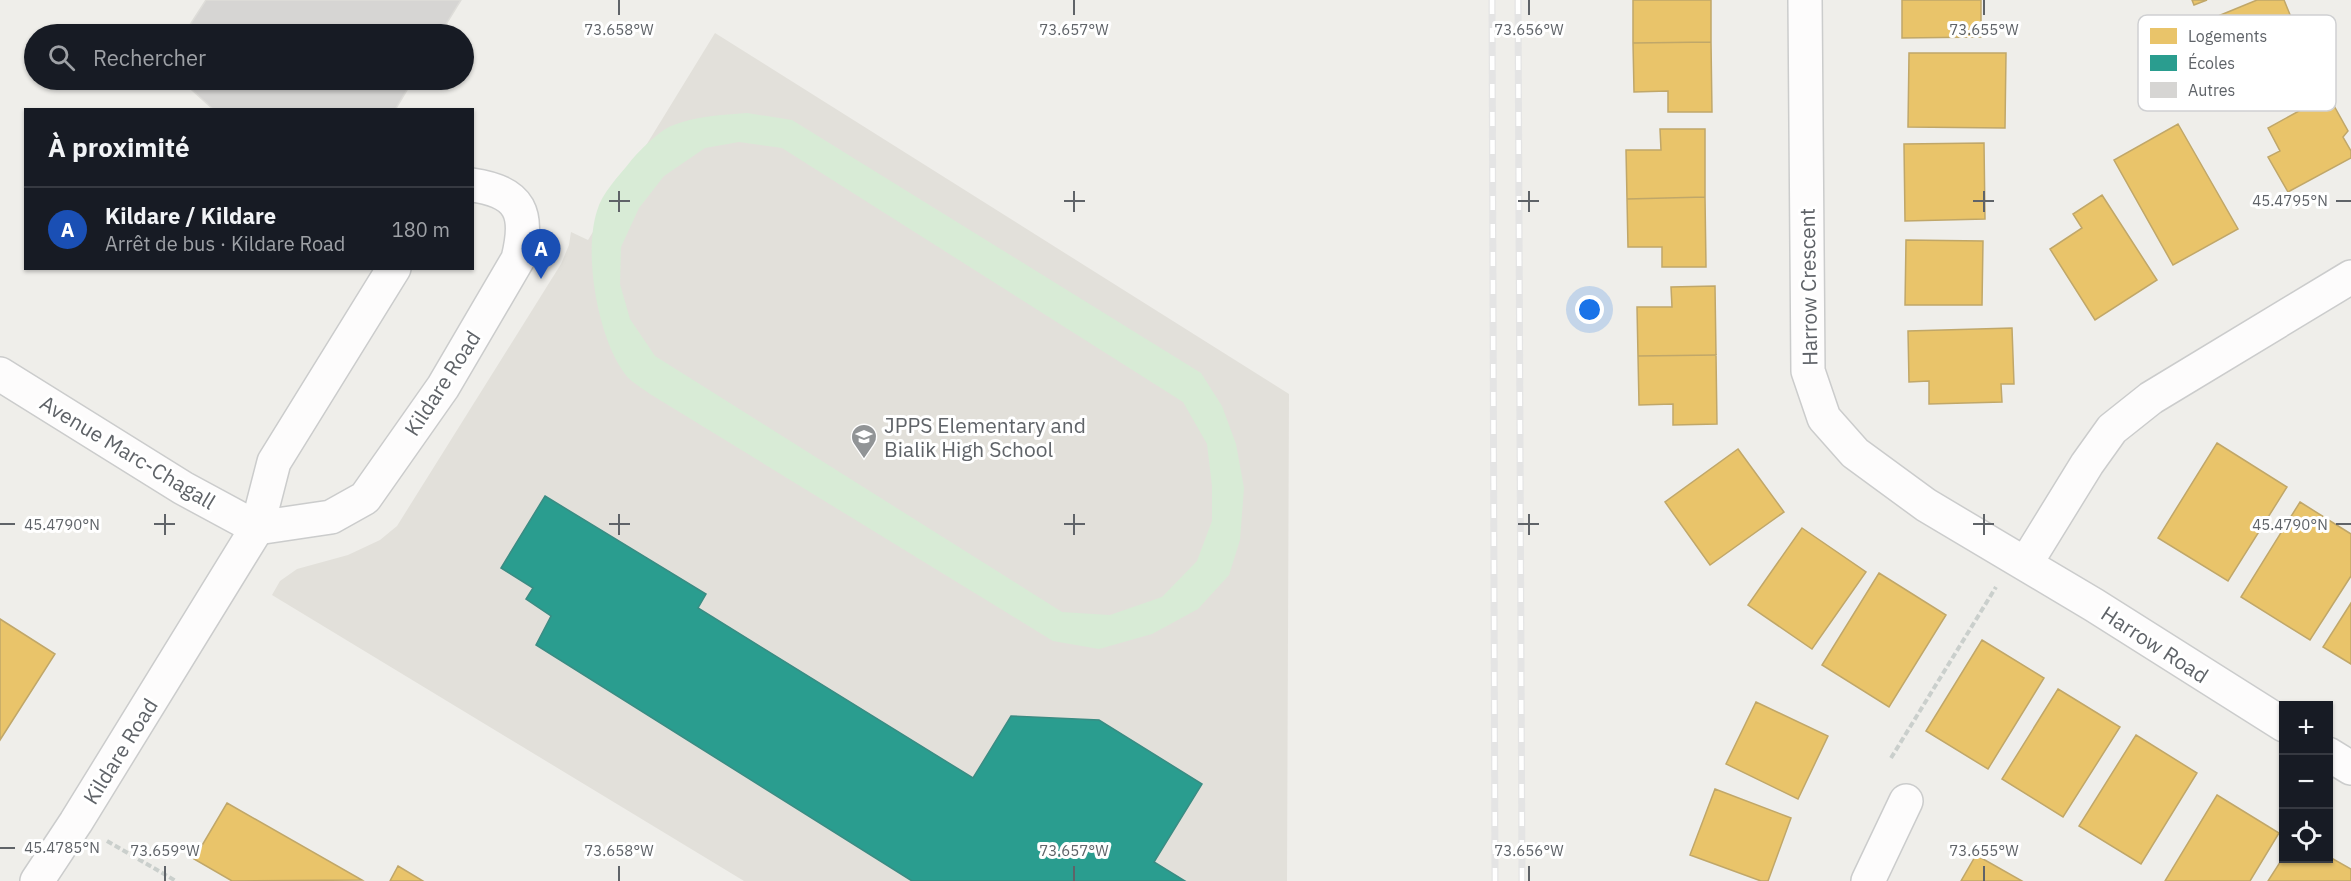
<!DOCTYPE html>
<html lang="fr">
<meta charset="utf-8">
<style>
:root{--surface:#171b24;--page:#242831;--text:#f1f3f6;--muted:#9ea1a6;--line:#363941;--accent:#919496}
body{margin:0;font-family:"IBM Plex Sans",sans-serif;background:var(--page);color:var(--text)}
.controls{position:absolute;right:18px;bottom:18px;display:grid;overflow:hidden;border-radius:0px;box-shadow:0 2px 4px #0004}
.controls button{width:54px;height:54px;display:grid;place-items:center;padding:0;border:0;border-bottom:2px solid var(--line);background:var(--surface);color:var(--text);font:30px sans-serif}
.you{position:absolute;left:1590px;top:310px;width:21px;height:21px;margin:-15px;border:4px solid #fff;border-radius:50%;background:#1a73e8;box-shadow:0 0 0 9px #1a73e833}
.badge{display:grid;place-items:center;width:39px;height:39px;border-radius:50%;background:var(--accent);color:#fff;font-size:20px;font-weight:700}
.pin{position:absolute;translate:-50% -50px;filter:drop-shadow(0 2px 3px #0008)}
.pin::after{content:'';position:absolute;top:32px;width:21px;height:18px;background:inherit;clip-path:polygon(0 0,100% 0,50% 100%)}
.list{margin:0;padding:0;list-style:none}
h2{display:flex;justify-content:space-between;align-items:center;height:78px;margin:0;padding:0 24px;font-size:26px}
h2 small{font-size:20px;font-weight:400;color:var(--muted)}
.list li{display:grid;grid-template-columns:39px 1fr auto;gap:18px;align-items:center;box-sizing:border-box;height:84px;padding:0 24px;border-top:2px solid var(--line)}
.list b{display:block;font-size:22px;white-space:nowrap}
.list p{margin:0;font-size:20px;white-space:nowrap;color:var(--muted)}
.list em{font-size:20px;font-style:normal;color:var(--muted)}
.icon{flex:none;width:33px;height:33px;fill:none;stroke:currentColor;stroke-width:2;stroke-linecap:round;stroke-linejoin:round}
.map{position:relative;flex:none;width:2351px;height:881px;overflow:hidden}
.search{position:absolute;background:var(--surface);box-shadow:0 2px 4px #0004;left:24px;top:24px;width:450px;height:66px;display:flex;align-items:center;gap:15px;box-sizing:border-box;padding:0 21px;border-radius:33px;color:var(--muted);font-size:22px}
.panel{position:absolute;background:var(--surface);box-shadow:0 2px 4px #0004;left:24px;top:108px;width:450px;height:162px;border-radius:0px}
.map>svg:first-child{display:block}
</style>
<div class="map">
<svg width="2351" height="881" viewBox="0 0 2351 881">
<rect width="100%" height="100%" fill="#efeeea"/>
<path fill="#e2e0da" d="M715,33l574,361 -2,487h-543l-472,-286 8,-14 17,-12 51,-14 32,-15 17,-14 164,-262 8,-19 2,-13 17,8z"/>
<path fill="#d8ebd6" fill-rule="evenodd" d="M747,113l45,7 409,253 21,33 14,38 8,44 -4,52 -11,35 -31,34 -46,25 -53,15 -46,-8 -403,-247c-8,-6 -19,-12 -25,-20 -27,-36 -42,-120 -28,-163 5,-18 21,-34 33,-49 9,-11 28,-30 41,-36 24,-10 51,-11 76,-13zM739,142l43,6 401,254 24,42 5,42v35l-15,40 -35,36 -52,18 -48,-3 -407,-256 -25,-37 -10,-35 1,-37 18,-39 25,-32 41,-28z"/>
<path fill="#e9c46a" stroke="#c0a769" stroke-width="1.5" d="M1633,0h78v42l-78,1z
M1902,0h79v37l-79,1z
M2192,0h15l-13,5z
M2257,0h27l28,68 -74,30 -32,-77z
M1711,42l1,70h-44v-21l-34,1 -1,-49z
M1909,53h97l-1,75 -97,-1z
M2328,95l20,36 -5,6 8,14v7l-63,34 -20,-35 12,-6 -12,-23z
M2178,124l60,105 -65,36 -59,-105z
M1660,129h45v68l-78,2 -1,-49h35z
M1984,143l1,76 -80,2 -1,-77z
M2102,195l55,85 -62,40 -45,-71 32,-21 -9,-14z
M1705,197l1,70h-44v-20h-34l-1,-48z
M1906,240l77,1 -1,64h-77z
M1715,286l1,69 -78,1 -1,-49h35l-1,-20z
M2012,328l2,56h-13l1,18 -73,2v-23l-20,1 -1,-51z
M1716,355l1,69 -44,1v-21l-34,1 -1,-49z
M2217,443l70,44 -59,94 -70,-43z
M1738,449l46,63 -74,53 -45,-63z
M2300,502l51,32v42l-41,64 -69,-43z
M1802,528l64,44 -54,77 -64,-44z
M1879,573l67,42 -57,92 -67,-42z
M2351,603v61l-28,-17z
M0,619l55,35 -55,86z
M1982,640l62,38 -56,91 -62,-38z
M2058,689l62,38 -57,90 -61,-38z
M1756,702l72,34 -30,63 -72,-35z
M2136,735l61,38 -56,91 -62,-38z
M1715,789l76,29 -23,63h-7l-71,-26z
M2217,795l62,38 -29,48h-85z
M227,803l135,77 -130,1 -38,-22z
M1976,855l46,26h-61z
M2284,856v2h44v-2l23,13v12h-83z
M398,866l25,15h-33z"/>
<path fill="#2a9d8f" stroke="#3a8c83" stroke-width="1.5" d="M545,496l161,98 -8,14 275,170 38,-62 88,4 103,64 -48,78 31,19h-273l-376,-236 15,-29 -25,-17 7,-11 -32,-20z"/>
<path fill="#d6d5d3" stroke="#deddd9" stroke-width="1.5" d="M206,0h255l-21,34h-256z
M181,80h232l-18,30h-181z"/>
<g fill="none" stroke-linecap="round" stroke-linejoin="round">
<defs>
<path id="minor" d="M1805,0l3,371 16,47 31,35 71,52 168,100 190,120
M0,374l183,114 74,40
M257,528l74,-11 34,-19 78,-111 75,-128c11,-45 4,-67 -46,-74
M257,528l17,-66 120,-194
M2026,563l61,-99 25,-35 39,-31 200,-121
M2328,754l23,14
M1868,881l38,-80"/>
<path id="tertiary" d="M37,881l39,-59 181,-294"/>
</defs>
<use href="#minor" stroke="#cbcccc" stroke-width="36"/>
<use href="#tertiary" stroke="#cbcccc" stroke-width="36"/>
<path stroke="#cacfcc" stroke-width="4" stroke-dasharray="6 3" stroke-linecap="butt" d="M1891,758l105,-171
M107,841l69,40"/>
<use href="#minor" stroke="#fdfcfc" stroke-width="33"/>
<use href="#tertiary" stroke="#fdfcfc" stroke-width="33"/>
<defs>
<path id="rail" d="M1492,0l3,881
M1518,0l4,881"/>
</defs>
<use href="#rail" stroke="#e4e4e4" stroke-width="7"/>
<use href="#rail" stroke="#fff" stroke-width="4.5" stroke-dasharray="14" stroke-linecap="butt"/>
</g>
<path fill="none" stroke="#5f6368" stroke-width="2" d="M619,0v15M1074,0v15M1529,0v15M1984,0v15M619,191v21M1074,191v21M1529,191v21M1984,191v21M609,201h21M1064,201h21M1518,201h21M1973,201h21M2336,201h15M165,514v21M619,514v21M1074,514v21M1529,514v21M1984,514v21M0,524h15M154,524h21M609,524h21M1064,524h21M1518,524h21M1973,524h21M2336,524h15M0,848h15M165,866v15M619,866v15M1074,866v15M1529,866v15M1984,866v15"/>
<defs>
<symbol id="school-pin" viewBox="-11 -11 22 30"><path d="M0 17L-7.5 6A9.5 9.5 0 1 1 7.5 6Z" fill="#919496" stroke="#fff"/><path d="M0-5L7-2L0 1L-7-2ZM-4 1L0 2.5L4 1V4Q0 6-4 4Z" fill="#fff"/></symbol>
</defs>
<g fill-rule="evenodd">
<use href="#school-pin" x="849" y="422" width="30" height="40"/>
</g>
<g text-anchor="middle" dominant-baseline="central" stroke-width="6" stroke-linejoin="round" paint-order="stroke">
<g font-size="21" fill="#5f6368" stroke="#fff">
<text transform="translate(1808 287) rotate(-91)">Harrow Crescent</text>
<text transform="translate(442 383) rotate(-57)">Kildare Road</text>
<text transform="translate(128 452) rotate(31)">Avenue Marc-Chagall</text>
<text transform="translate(2155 644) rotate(33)">Harrow Road</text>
<text transform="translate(120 751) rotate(-58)">Kildare Road</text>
</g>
<g font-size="21" fill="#5f6368" stroke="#fff" text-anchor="start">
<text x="884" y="425">JPPS Elementary and<tspan x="884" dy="24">Bialik High School</tspan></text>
</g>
</g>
<rect x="2138" y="15" width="198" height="96" rx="9" fill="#fff" stroke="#cfd0d2" stroke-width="1.5"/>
<rect x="2150" y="28" width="27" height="16" fill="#e9c46a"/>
<rect x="2150" y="55" width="27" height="16" fill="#2a9d8f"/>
<rect x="2150" y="82" width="27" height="16" fill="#d6d5d3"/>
<g font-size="16" fill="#5f6368">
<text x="2188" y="42">Logements</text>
<text x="2188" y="69">Écoles</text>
<text x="2188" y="96">Autres</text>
</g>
<g font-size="15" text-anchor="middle" fill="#5f6368" stroke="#fff" stroke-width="6" stroke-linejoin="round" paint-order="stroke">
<text x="619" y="35">73.658°W</text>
<text x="1074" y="35">73.657°W</text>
<text x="1529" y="35">73.656°W</text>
<text x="1984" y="35">73.655°W</text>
<text x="2290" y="206">45.4795°N</text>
<text x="62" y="530">45.4790°N</text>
<text x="2290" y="530">45.4790°N</text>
<text x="62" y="853">45.4785°N</text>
<text x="165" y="856">73.659°W</text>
<text x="619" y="856">73.658°W</text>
<text x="1074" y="856">73.657°W</text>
<text x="1529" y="856">73.656°W</text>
<text x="1984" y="856">73.655°W</text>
</g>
</svg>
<div class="controls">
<button>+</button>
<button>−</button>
<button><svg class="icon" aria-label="locate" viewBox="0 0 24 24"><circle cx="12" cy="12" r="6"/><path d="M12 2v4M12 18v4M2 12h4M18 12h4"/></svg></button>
</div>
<div class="you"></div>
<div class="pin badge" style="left:541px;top:279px;background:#1a4fb4">A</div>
<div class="search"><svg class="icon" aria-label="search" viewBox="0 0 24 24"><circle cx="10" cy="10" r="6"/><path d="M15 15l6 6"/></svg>Rechercher</div>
<section class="panel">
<h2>À proximité<small></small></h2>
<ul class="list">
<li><span class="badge" style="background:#1a4fb4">A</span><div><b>Kildare / Kildare</b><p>Arrêt de bus · Kildare Road</p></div><em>180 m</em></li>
</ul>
</section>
</div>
